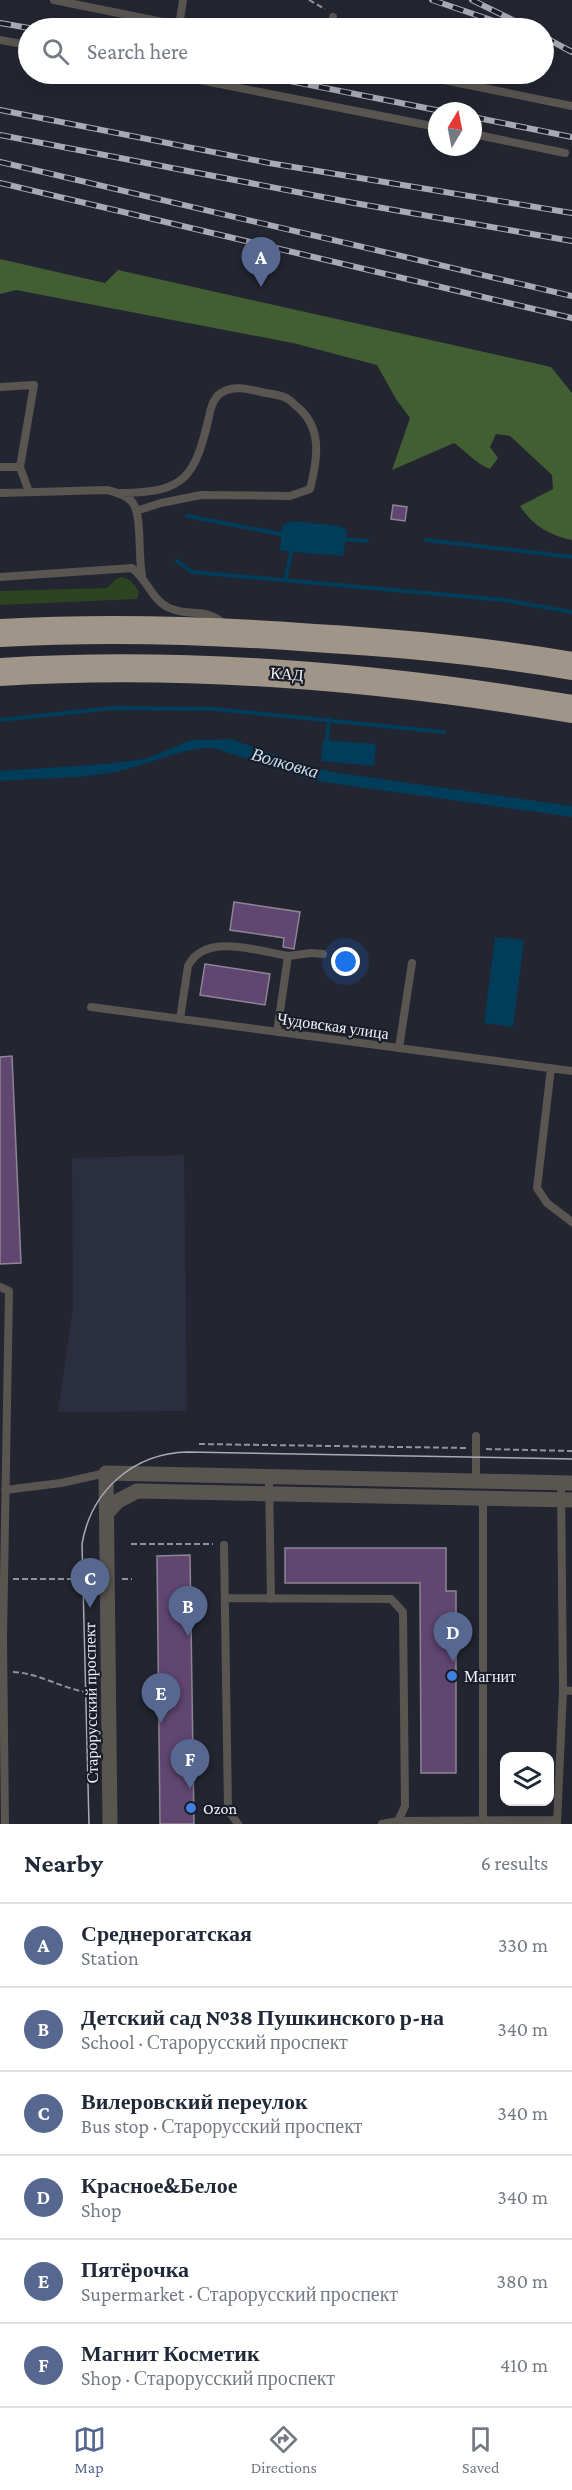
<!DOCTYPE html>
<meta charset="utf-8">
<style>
:root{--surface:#fff;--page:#f6f6f7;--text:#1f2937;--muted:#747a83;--line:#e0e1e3;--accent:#576890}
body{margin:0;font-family:"Crimson Pro",serif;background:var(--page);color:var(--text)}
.controls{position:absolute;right:18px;bottom:18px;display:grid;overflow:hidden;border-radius:12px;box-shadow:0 6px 24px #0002}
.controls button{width:54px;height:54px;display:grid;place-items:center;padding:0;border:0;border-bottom:2px solid var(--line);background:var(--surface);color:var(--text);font:30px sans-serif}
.compass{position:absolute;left:428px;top:102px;width:54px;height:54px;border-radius:50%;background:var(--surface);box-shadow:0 6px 24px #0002;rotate:10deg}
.you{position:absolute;left:346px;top:962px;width:21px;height:21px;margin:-15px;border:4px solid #fff;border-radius:50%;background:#1a73e8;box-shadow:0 0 0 9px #1a73e833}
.badge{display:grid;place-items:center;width:39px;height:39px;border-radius:50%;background:var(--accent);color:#fff;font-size:20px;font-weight:700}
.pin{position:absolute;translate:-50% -50px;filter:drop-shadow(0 2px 3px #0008)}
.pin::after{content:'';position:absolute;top:32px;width:21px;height:18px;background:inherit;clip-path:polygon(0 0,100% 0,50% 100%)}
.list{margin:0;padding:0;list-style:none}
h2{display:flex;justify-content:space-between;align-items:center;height:78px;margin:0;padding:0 24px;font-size:26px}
h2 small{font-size:20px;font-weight:400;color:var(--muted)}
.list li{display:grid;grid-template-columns:39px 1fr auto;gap:18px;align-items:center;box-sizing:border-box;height:84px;padding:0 24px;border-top:2px solid var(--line)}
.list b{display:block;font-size:22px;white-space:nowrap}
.list p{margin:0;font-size:20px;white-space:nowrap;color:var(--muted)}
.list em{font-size:20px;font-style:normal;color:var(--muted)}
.icon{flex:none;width:33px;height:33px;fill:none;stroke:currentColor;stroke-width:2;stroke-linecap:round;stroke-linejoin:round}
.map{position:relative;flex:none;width:572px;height:1824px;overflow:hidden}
.search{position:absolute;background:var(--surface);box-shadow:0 6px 24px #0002;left:18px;right:18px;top:18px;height:66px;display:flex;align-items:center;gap:15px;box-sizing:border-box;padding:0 21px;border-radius:33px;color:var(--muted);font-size:22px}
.sheet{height:582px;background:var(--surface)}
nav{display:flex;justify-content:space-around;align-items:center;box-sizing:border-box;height:84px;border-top:2px solid var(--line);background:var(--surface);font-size:16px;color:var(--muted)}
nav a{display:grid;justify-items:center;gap:3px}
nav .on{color:var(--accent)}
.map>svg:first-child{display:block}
</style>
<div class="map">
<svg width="572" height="1824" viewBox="0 0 572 1824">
<rect width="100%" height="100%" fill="#232531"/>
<path fill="#2b2e3f" d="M184,1155l3,256 -129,1 15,-105 -1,-149z"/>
<path fill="#2c441f" d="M121,577c10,2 14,7 18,16l-2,6 -137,6v-14l107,-3 9,-9z"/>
<path fill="#425f33" d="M0,259l105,24 13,-13 433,97 21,26v147c-22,-4 -40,-15 -52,-34l33,-17 -1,-14 -42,-39 -14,-2 -6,13 8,11 -8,11c-15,-6 -23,-17 -36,-26l-62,27 18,-52 -14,-19 -19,-34 -84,-22 -277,-53 -16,4z"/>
<path fill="#003d5a" d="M293,521l48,5 6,5 -4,25 -63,-5 2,-26z
M231,739l64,23 37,10 240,34v11l-256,-36 -103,-33c-29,-1 -68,18 -98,24 -36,7 -78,6 -115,9v-10l105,-7 40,-5 46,-19z
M323,740l53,4 -2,22 -53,-5z
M495,937l29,3 -11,87 -29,-4z"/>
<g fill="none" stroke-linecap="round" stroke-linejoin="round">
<path stroke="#003d5a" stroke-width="4" d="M187,516l99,19
M341,539l26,2
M426,540l146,17
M177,561l15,11 312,28 68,12
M285,581l7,-33
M0,720l112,-12 102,1 230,23
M327,740l2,-21"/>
</g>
<path fill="#614671" stroke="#8d8593" stroke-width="1.5" d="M393,505l14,2 -2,14 -14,-2z
M234,902l66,10 -6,37 -11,-2 1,-9 -54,-8z
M205,964l65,10 -5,31 -65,-10z
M12,1056l9,207 -21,1v-207z
M285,1548h161v43h10v182h-35l-1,-190h-135z
M190,1555l4,269h-34l-3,-268z"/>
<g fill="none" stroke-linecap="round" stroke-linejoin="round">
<path stroke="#92949d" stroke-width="2" stroke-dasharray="6 3" stroke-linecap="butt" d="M309,0l16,9
M199,1444l267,4
M486,1449l86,2
M131,1544h82
M13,1579h62
M122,1579h10
M13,1672c28,1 52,19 81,21"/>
<path stroke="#595550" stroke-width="8" d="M54,0l139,28
M179,26l4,-26
M331,28l2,-11
M0,40l28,5
M169,74l268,53
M414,74l158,32
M473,134l92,19
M0,387l34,-2 -14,82
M0,467h20l9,25
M0,493l107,-3c9,2 20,5 26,13 9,12 5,54 9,72
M121,493c65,0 74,-17 88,-76 1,-8 5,-20 12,-24 13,-8 27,-4 40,-1 8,2 16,2 23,5 4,1 8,5 11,8 28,21 23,53 15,84l-20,7 -89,-1 -40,8 -25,8
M0,577l132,-9c16,12 20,34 40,41 20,8 29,-2 50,13
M288,956l23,-3 12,1
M91,1007l481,64
M180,1019l8,-53c17,-34 70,-15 100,-10l-11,76
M399,1048l13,-85
M551,1068l-14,120 10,15 25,19
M0,1287l9,4 -6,347 2,186
M269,1477l2,122
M476,1481v-45
M5,1490l56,-7 45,-10
M483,1498v323
M224,1545l4,265 10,14
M226,1598l165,1 12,13 2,194 -7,15 -16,3
M563,1690l9,1
M398,1821l159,-1
M557,1824l6,-134 -2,-208"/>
<path stroke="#595550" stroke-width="15" d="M107,1513l11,-12 19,-10 435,9
M110,1824l-4,-351 466,10"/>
<path stroke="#9f9588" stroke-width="28" d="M0,633c105,-6 209,-3 314,5 87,5 172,13 258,28
M0,672c191,-12 383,5 572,37"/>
<path stroke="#a9abb4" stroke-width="1.5" d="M89,1824l-7,-280c9,-53 51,-91 106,-92l384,7"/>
<defs>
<path id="rail" d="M432,0l83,28
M472,0l57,28
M0,23l29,5
M544,37l28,15
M254,74l187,37
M0,110l269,53 303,50
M473,117l99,20
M0,135l354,68 218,38
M0,162l572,134
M0,183l572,135"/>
</defs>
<use href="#rail" stroke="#a9abb4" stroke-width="6"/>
<use href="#rail" stroke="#1a1c27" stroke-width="4" stroke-dasharray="11" stroke-linecap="butt"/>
</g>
<g fill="#3f7fe0" stroke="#1a1c27" stroke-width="2">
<circle cx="452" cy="1676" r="6"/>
<circle cx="191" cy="1808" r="6"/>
</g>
<g text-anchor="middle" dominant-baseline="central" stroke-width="4.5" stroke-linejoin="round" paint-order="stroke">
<g font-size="16" fill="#f2f4fc" stroke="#1a1c27">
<text transform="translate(287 674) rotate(4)">КАД</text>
<text transform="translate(333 1026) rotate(8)">Чудовская улица</text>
<text transform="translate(91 1703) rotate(-91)">Старорусский проспект</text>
</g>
<g font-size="16" fill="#f2f4fc" stroke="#1a1c27" text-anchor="start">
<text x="464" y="1676">Магнит</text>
<text x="203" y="1808">Ozon</text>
</g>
<g font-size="18" font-style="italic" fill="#c4e2f6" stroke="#1a1c27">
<text transform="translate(285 763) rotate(16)">Волковка</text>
</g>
</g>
</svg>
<div class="controls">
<button><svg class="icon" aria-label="layers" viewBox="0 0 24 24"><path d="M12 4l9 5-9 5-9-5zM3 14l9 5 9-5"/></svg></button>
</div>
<svg class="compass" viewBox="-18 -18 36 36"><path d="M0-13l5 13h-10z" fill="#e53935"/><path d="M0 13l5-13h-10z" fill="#747a83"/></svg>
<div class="you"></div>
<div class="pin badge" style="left:261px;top:287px">A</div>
<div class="pin badge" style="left:188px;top:1636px">B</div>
<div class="pin badge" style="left:90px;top:1608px">C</div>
<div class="pin badge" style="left:453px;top:1662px">D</div>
<div class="pin badge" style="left:161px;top:1723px">E</div>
<div class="pin badge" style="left:190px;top:1789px">F</div>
<div class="search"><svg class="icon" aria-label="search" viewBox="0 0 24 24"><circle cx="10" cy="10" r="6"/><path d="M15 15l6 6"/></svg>Search here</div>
</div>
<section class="sheet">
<h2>Nearby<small>6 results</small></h2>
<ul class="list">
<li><span class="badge">A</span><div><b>Среднерогатская</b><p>Station</p></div><em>330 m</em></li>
<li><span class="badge">B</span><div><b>Детский сад №38 Пушкинского р-на</b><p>School · Старорусский проспект</p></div><em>340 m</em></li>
<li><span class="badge">C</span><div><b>Вилеровский переулок</b><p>Bus stop · Старорусский проспект</p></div><em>340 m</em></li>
<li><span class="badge">D</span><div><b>Красное&amp;Белое</b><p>Shop</p></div><em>340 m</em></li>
<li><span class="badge">E</span><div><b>Пятёрочка</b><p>Supermarket · Старорусский проспект</p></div><em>380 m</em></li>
<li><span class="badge">F</span><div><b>Магнит Косметик</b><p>Shop · Старорусский проспект</p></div><em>410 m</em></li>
</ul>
</section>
<nav>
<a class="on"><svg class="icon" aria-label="map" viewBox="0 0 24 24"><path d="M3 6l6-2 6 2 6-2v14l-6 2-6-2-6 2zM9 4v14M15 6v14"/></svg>Map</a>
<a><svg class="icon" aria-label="directions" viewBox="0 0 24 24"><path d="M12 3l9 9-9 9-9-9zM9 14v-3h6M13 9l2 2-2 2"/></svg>Directions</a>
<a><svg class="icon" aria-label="saved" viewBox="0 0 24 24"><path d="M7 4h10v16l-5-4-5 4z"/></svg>Saved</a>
</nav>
